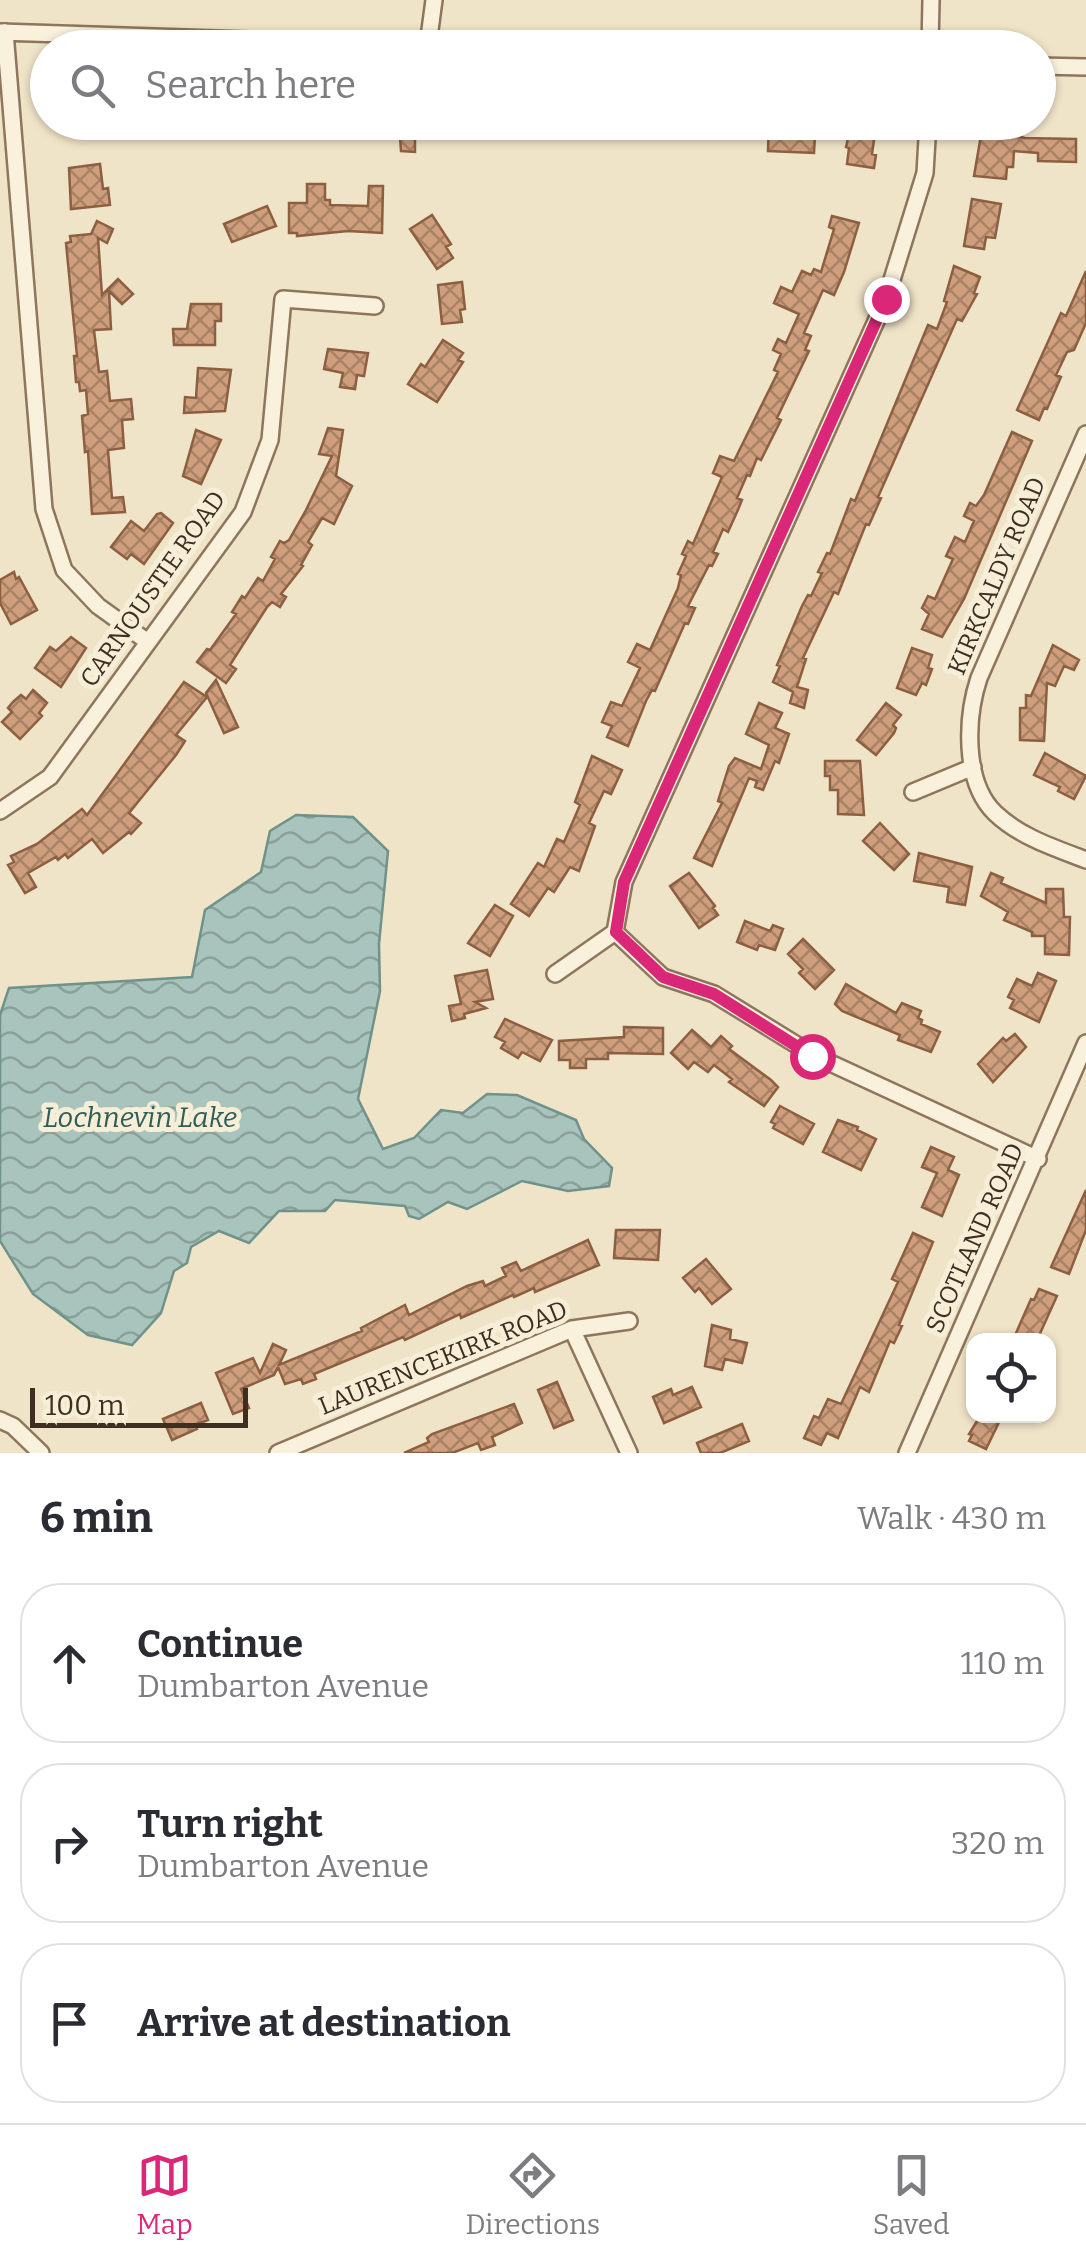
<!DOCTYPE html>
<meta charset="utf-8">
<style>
:root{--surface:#fff;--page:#f2f2f3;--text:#2b2b33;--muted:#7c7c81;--line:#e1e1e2;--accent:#db2777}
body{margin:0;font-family:Bitter,serif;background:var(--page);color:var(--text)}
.controls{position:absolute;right:30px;bottom:30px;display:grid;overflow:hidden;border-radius:20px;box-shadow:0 2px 8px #0004}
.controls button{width:90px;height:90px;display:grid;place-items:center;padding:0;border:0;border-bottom:2px solid var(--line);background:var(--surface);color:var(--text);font:50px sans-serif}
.scale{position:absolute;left:30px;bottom:25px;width:218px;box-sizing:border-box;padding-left:10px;border:5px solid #3d2e20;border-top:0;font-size:28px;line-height:35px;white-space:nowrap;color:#3d2e20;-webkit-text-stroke:8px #f7eed8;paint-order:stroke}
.stop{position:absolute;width:30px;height:30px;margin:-22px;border:8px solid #db2777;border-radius:50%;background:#fff}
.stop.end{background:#db2777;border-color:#fff;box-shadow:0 2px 10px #0008}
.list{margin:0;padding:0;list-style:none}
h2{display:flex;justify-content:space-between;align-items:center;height:130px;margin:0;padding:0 40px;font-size:42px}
h2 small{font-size:32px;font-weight:400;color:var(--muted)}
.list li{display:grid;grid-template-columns:65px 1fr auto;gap:30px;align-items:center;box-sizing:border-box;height:160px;margin:0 20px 20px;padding:0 20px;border:2px solid var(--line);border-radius:40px}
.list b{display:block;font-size:38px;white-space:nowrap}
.list p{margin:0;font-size:32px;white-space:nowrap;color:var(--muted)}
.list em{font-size:32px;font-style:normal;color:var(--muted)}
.icon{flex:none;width:55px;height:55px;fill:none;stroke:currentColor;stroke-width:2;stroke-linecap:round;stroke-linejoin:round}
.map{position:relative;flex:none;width:1086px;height:1453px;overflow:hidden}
.search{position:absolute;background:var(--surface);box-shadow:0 2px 8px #0004;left:30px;right:30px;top:30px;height:110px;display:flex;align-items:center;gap:25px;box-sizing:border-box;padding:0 35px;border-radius:55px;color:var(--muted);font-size:38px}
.sheet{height:670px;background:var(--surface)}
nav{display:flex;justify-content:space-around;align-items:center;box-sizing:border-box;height:140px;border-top:2px solid var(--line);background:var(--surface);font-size:28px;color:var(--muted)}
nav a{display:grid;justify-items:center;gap:5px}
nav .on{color:var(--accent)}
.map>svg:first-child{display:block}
</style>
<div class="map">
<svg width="1086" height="1453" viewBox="0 0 1086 1453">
<defs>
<pattern id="water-waves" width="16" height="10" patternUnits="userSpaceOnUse" patternTransform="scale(2.5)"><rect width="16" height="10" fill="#a9c4bc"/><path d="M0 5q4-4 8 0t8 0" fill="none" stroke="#8ba098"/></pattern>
<pattern id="building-cross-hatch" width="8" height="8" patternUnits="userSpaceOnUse" patternTransform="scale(2.5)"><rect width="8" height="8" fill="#cf9f7d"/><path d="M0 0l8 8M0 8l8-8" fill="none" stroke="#a98266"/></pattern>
</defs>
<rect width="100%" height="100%" fill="#f0e4c8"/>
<path fill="url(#water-waves)" stroke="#6f938a" stroke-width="2.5" d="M296,815l57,2 35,34 -9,93 1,47 -22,108 25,50 31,-11 27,-28 22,3 24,-19 30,1 59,25 8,19 28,29 -3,18 -41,5 -46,-10 -55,28 -19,-7 -29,17 -10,-3 -4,-10 -70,-6 -10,11h-46l-30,32 -30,-12 -28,16 -4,16 -13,8 -13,42 -29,32 -44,-10 -55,-41 -33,-53v-226l9,-27 183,-11 13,-67 56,-38 9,-41z"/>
<path fill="url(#building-cross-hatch)" stroke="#8d5f41" stroke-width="2.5" d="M440,122v13h-25v17l-14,-1 -2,-29z
M769,122h22v12l24,1 -1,18 -46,-2z
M852,122h20l-1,11h4l-3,21 4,1 -2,13 -27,-4 2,-16 -3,-1z
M1005,133l20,5 51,1v23l-38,-1v-8l-24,-2 -1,16h-6l-1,12 -32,-3 7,-41 18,2z
M100,164l3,25 5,-1 2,17 -39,4 -2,-41z
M307,184h18v16h5v5l38,1 1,-20h14l-1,47 -34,-2 -51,5v-3h-8v-30h18z
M972,199l29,5 -6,34 -9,-1 -2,12 -20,-3z
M267,206l9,20 -44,16 -8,-18z
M432,215l19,29 -5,3 7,11 -16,11 -27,-40z
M832,216l27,7 -15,49 -10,23 -11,-5 -19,43 7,3 -6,14 4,1 -32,67 4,2 -20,40 -4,-2 -7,18 -3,-1 -10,23 5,2 -5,12 -9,20 -5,-3 -10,23 5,2 -6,12 -3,-1 -21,41 7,2 -7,16 -3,-1 -30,68 -3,-1 -6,11 -18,45 -21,-9 5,-11 -10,-4 9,-20 11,4 18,-38 -12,-6 9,-18 13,6 28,-62 3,-13 -3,-1 8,-18 -4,-2 6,-13 5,3 29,-67 -9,-4 7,-17 14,5 44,-89 -4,-2 7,-16 -8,-4 5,-11 8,4 13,-29 -25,-11 7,-16 11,5 10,-21 9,4 3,-6 7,3 13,-43 -5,-2z
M97,221l16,8 -6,14 -9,-5 4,57 16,-16 15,15 -11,10 -13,-13 2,38 -17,1 5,42 8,-1 3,30 21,-2 2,20 -11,1 2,28 -16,2 4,48 11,-1 2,15 -33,2 -4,-63 -3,1 -3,-36 6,-2 -2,-24 -6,1 -1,-9h-3l-2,-26h3l-11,-113 5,-1 -1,-6 21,-2z
M954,266l26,11 -6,16 3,1 -15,27 -5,-2 -79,178 3,1 -12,27 -3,-1 -28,70 -4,-2 -31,66 3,1 -9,28 11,3 -4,18 -14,-5 3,-11 -20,-10 7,-16 -3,-1 25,-59 6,-11 3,1 11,-23 -4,-1 9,-19 3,1 21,-55 4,2 73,-176 9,4 10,-27 -3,-1z
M1086,271v52l-12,27 -7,2 -11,23 5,2 -14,32 -3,-1 -5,12 -22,-10 44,-97 5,3z
M462,282l3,27 -5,1 2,12 -20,2 -4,-39z
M191,304h30v17h-6v24h-41l-1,-16h14z
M443,340l20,13 -5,7 5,2 -26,40 -29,-18 13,-20 4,3z
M328,349l40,4 -4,23 -7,-1 -2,14 -15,-2 3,-14 -19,-4z
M198,368l33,2 -6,41 -41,2 1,-16 11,1z
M328,428l15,2 -7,46 16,10 -18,38 -12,-6 -14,24 4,3 -11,20 2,1 -22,28 5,3 -6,10 -8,-5 -5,5 -37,58 6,4 -10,14 -29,-21 10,-13 3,1 26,-36 -4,-2 10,-16 3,2 13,-20 5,3 12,-22 -4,-2 9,-16 4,2 5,-3 17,-30 26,-54 -13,-2z
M196,430l25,10 -20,44 -18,-8z
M1012,432l20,9 -68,158 -22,38 -20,-8 7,-15 -7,-6 6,-12 7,3 18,-40 -7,-3 9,-19 10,5 9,-21 -10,-5 6,-13 6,3 8,-11z
M161,513l12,10 -29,41 -13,-10 -4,5 -16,-12 20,-26 13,10 13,-17z
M14,572l2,7 3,-2 18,33 -26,14 -11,-21v-23z
M71,637l15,11 -25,39 -26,-19 15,-21 6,4z
M1053,645l26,15 -5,10 -10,-4 -9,20 -8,-3 -3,58 -24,-1v-32h6v-13l5,1z
M912,648l20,7 -4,13 4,1 -6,16 -4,-2 -6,12 -19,-7z
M216,680l22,47 -14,6 -18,-40z
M184,682l23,15 -31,38 9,6 -9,14 -47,58 12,10 -10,11 -2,-2 -26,21 -11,-14 -24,19 -3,-4 -7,6 -2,-3 -28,16 8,14 -11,6 -17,-28 6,-3 -3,-6 26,-12 45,-35 5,6z
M33,690l14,13 -8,10 3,3 -22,23 -18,-17 10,-10 -4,-4 5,-6 8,-7 5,4z
M759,703l23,10 -7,15 14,6 -10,29 -4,-2 -12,29 -8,-3 2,-6 -8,-3 -37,88 -18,-8 28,-55 -4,-2 11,-35 6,-8 26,11 8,-24 -23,-11z
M886,703l15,12 -8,10 3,3 -2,5 -18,22 -19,-15z
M1045,753l41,23 -12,23 -16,-8 2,-4 -26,-12z
M592,756l30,14 -11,24 -7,-3 -15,32 6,3 -16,45 -9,-4 -16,25 -6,-4 -19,28 -18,-12 27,-41 6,4 13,-28 7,3 16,-37 -5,-3z
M825,761h35l4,54 -26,-1v-24h-8v-14h-5z
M880,823l29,31 -15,16 -31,-29z
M919,853l53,14 -7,38 -18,-3 2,-15 -35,-6z
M689,873l26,33 -2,2 5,7 -19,13 -29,-42z
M991,873l12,5 -2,5 45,20v-14h17l1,28h6l-1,38 -24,-1v-18h-13v-4l-28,-12 4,-8 -27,-16z
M495,905l18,11 -23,40 -22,-13z
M745,921l25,10 3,-6 10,4 -8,21 -16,-5 -2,5 -20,-8z
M803,939l31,31 -19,19 -16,-16 4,-4 -15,-15z
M487,970l6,29 -18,3 11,6 -22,6 1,4 -13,3 -3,-15 12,-2 -6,-28z
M1038,973l18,8 -17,41 -29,-14 4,-8 -6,-3 9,-18 15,7z
M846,984l50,29 6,-10 19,8 -3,7 4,2 -1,4 19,8 -9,20 -33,-12 2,-5 -58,-24 -7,-7z
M505,1019l47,21 -12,21 -18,-9 -4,6 -17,-10 4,-6 -10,-5z
M624,1027l39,1v26l-55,-1v6h-22v9h-16v-8h-11v-19l65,-4z
M692,1030l19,17 10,-11 11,10 -3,3 42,31 7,7 -14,19 -35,-24 3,-3 -18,-14 -6,7 -14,-10 -6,7 -17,-16z
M1015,1034l11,13 -33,35 -15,-18 25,-26 3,3z
M780,1106l34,18 -11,20 -30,-16 2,-4 -4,-2z
M838,1120l20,7 -1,3 19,9 -15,31 -38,-18z
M931,1147l23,10 -6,13 11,5 -17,41 -20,-9 15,-34 -15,-6z
M1086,1190v40l-17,44 -18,-7z
M616,1230h44l-2,30 -44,-2z
M913,1233l20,9 -34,83 3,1 -8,17 -4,-2 -21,51 -9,-5 -22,51 -11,-5 -6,12 -17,-7 10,-22 5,2 9,-19 13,5 57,-122 -6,-3z
M588,1240l11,25 -64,27 -1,-4 -20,9 -1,-2 -52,23 -1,-4 -55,26 -2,-3 -89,37 2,5 -13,5 -2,-5 -16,5 -7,-17 -4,8 -33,14 8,19 -16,6 -17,-41 37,-15 7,15 13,-29 13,6 -7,15 83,-34 -1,-3 44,-23 4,10 58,-29 16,-5 2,5 21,-10 -4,-8 14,-6 5,9z
M706,1259l25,30 -19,15 -13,-16 -4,4 -12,-14z
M1039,1289l18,7 -20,44h-24l18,-41 3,1z
M712,1325l19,5 -1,9 17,4 -5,20 -17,-4 -3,11 -17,-4z
M557,1382l16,38 -19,8 -16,-38z
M692,1387l9,20 -37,16 -11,-26 18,-8 2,6z
M201,1403l7,17 -13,5 2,4 -25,11 -9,-21z
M514,1404l8,19 -30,14 3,8 -14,5 -3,-7 -26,10h-48l25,-11 -2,-4 5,-4z
M980,1416h22l-16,33 -17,-8 3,-6 -3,-1z
M742,1424l7,17 -29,12h-19l-4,-10z"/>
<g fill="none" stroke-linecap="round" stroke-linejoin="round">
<defs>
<path id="minor" d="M0,32l495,16
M5,32l39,477 20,61 34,36 50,36
M428,45l6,-45
M930,48l1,-48
M1038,66l48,1
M1086,434l-107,244c-13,39 -16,104 16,135 25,24 60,35 91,47
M913,792l60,-25
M0,811l50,-34 193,-265 27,-72 13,-141 92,7
M615,932l9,-50 262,-583 39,-126 3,-51
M615,932l48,45 51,17 99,61 225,104
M555,974l60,-42
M572,1329l57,124
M0,1420l13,6 28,27
M278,1453l294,-124 57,-8
M907,1453l179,-410"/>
</defs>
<use href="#minor" stroke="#8d765c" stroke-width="20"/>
<use href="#minor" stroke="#faf1dc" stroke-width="15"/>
</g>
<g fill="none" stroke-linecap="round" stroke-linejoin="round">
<path stroke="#db2777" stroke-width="12" d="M812,1056l-98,-62 -51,-17 -47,-45 8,-50 262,-583"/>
</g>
<g text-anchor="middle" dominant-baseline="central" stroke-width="10" stroke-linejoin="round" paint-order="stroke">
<g font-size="25" fill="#3d2e20" stroke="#f7eed8">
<text transform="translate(997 576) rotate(-67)">KIRKCALDY ROAD</text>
<text transform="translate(153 589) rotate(-55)">CARNOUSTIE ROAD</text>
<text transform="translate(975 1238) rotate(-66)">SCOTLAND ROAD</text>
<text transform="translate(443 1358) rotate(-22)">LAURENCEKIRK ROAD</text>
</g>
<g font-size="28" font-style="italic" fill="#2f5d5a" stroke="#f7eed8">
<text x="140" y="1117">Lochnevin Lake</text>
</g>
</g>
</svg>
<div class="controls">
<button><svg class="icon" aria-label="locate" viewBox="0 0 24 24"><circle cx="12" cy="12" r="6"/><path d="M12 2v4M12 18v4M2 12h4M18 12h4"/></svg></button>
</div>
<div class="scale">100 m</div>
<div class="stop" style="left:812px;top:1056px"></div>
<div class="stop end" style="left:886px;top:299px"></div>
<div class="search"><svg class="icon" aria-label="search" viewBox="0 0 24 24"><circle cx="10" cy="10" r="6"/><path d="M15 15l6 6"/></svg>Search here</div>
</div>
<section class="sheet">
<h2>6 min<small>Walk · 430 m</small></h2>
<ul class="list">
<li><svg class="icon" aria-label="ahead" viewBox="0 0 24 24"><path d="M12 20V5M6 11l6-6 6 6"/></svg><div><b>Continue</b><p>Dumbarton Avenue</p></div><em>110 m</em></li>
<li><svg class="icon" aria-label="right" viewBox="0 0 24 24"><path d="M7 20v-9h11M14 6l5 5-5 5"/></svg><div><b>Turn right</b><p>Dumbarton Avenue</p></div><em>320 m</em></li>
<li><svg class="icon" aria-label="arrive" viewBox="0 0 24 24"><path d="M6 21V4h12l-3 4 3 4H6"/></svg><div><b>Arrive at destination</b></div></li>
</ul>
</section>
<nav>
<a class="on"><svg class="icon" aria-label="map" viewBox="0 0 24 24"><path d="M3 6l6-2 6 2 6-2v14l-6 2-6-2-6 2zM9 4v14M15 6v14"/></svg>Map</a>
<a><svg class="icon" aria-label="directions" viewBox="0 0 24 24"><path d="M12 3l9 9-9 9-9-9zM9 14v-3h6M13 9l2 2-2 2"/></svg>Directions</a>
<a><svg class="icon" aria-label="saved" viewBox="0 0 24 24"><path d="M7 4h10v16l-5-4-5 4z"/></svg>Saved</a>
</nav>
